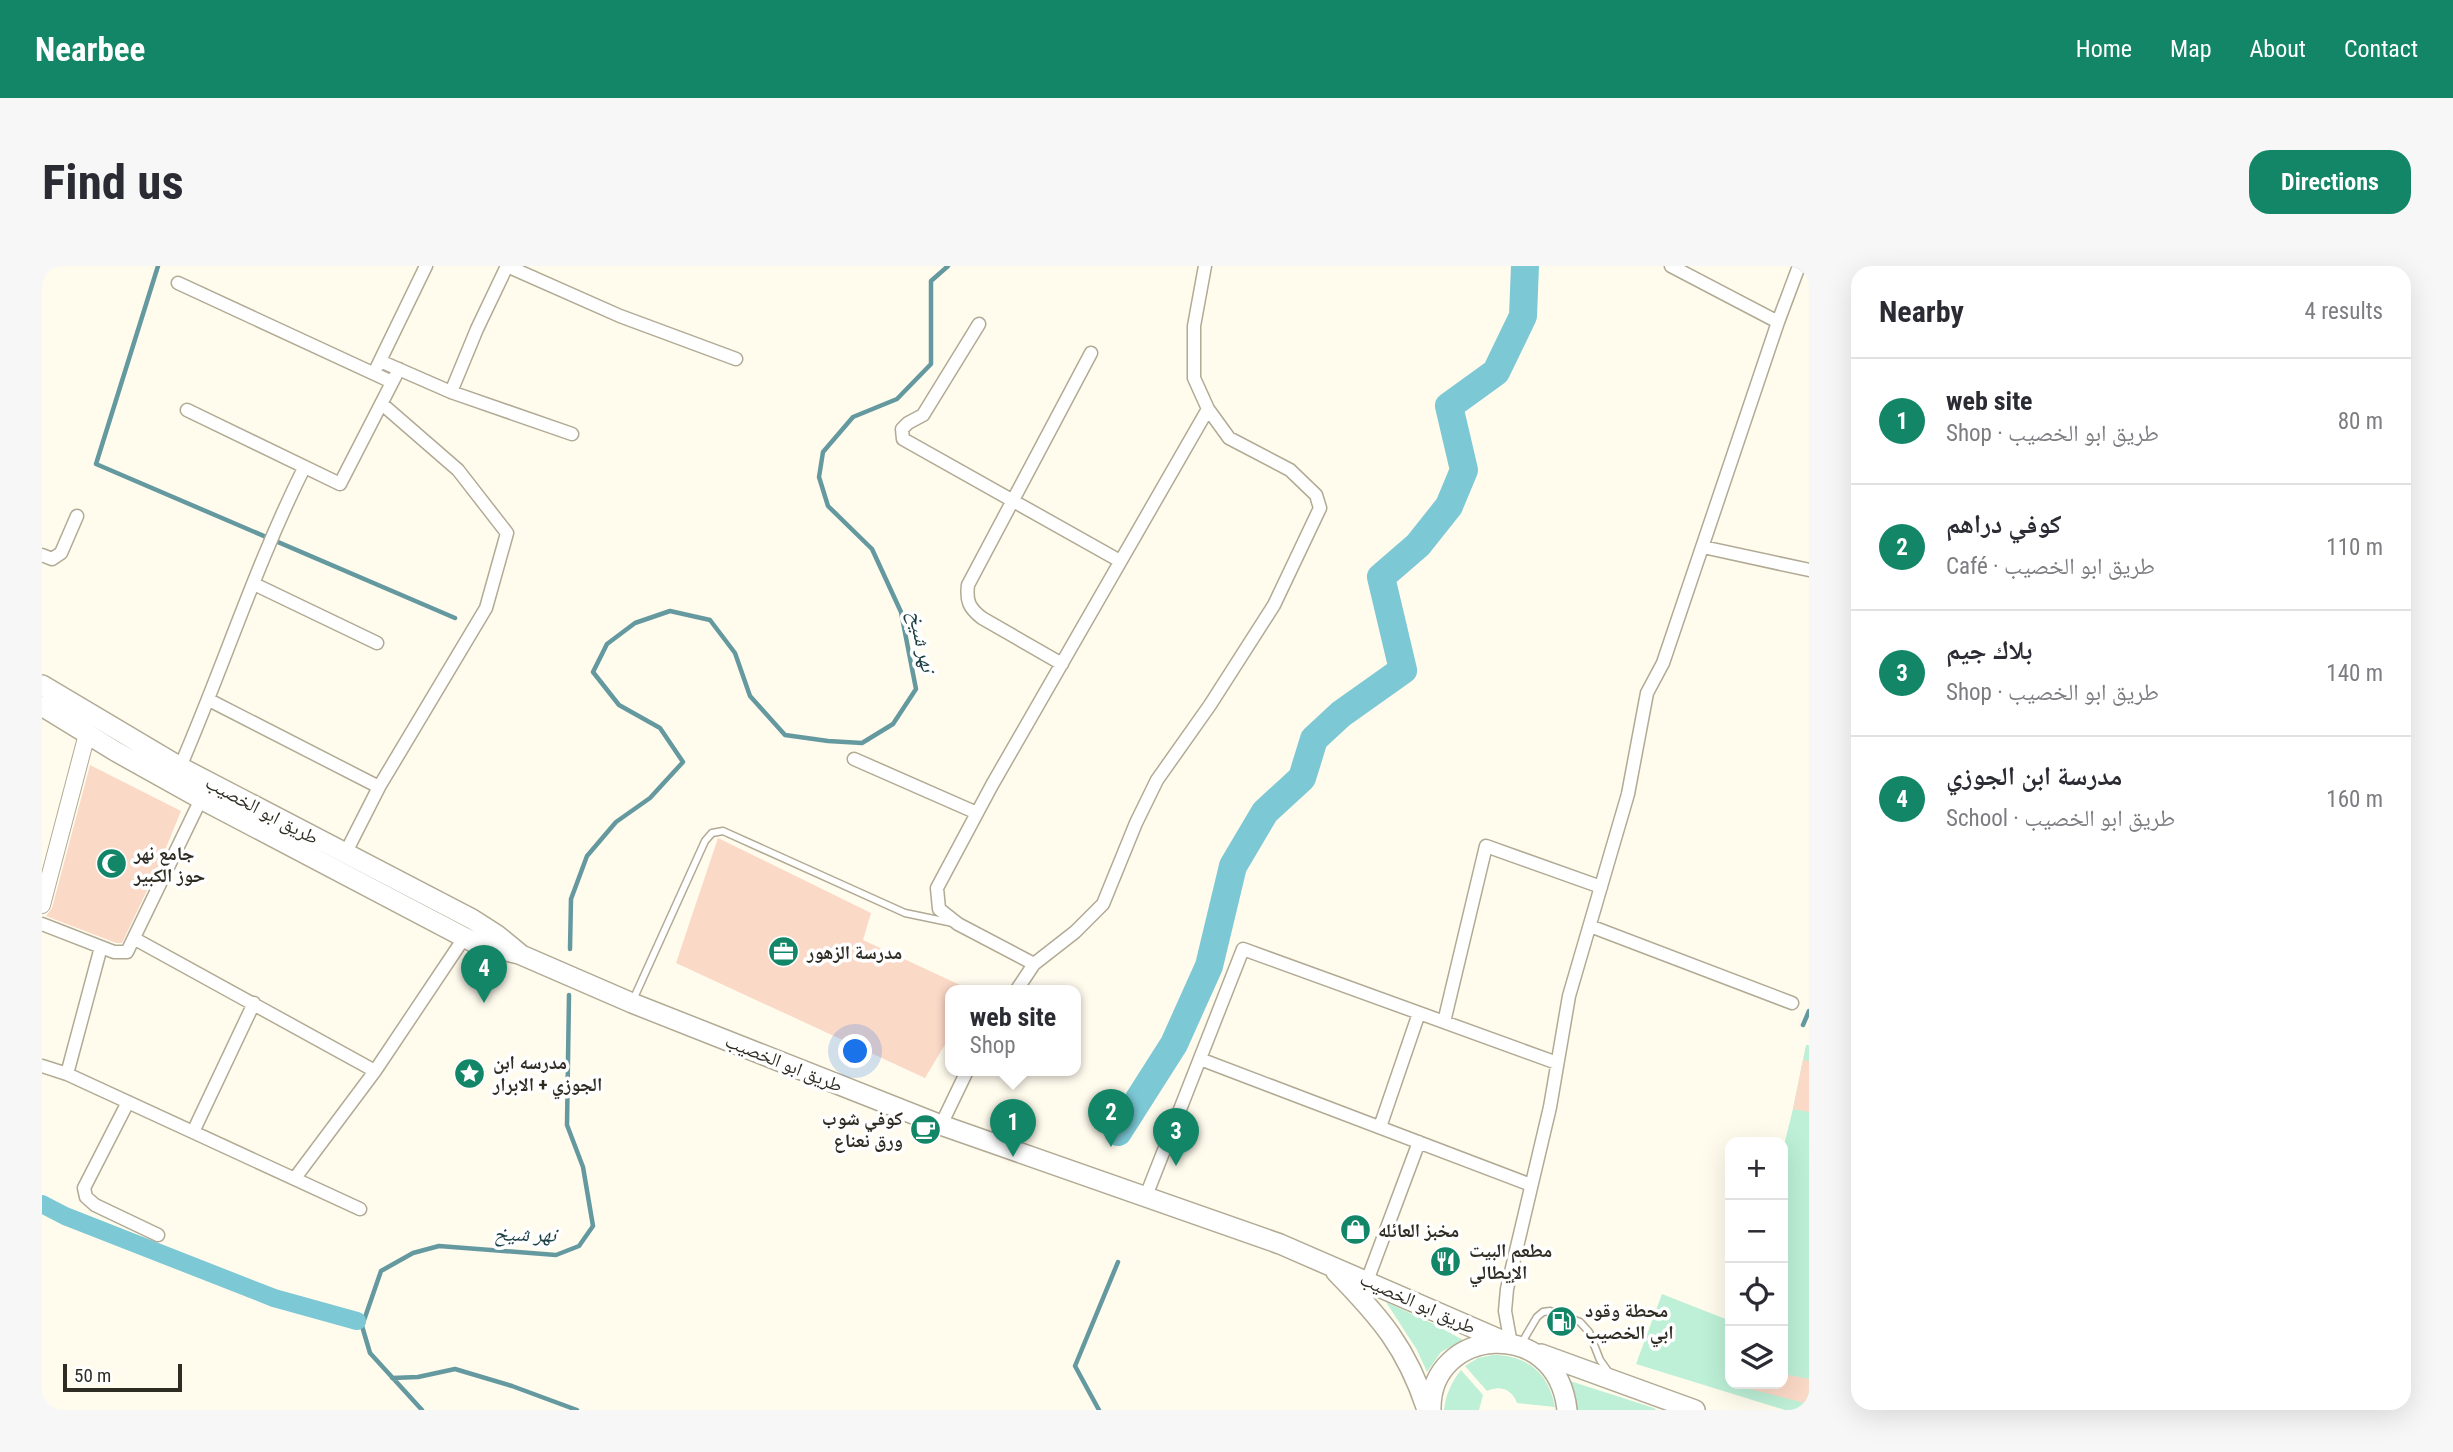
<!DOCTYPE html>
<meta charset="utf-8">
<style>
:root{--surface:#fff;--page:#f7f7f7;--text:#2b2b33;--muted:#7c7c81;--line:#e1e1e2;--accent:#128666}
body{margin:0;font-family:"Roboto Condensed","Noto Naskh Arabic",sans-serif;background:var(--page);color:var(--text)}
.controls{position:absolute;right:21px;bottom:21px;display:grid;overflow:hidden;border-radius:14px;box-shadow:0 7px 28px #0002}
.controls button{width:63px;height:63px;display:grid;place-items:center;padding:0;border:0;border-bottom:2px solid var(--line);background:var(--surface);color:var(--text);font:35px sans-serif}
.scale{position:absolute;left:21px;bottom:18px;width:119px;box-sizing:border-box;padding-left:7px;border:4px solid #2f2c23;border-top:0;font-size:19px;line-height:24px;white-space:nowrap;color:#2f2c23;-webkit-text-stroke:5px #fff;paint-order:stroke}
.you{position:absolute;left:814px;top:786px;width:24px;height:24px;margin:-18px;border:5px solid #fff;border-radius:50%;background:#1a73e8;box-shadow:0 0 0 10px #1a73e833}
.badge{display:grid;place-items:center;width:46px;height:46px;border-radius:50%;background:var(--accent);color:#fff;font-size:23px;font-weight:700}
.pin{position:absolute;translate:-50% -58px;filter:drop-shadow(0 2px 4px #0008)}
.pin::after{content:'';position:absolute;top:37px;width:24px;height:21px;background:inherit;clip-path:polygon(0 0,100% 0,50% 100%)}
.popup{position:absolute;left:903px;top:719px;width:136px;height:91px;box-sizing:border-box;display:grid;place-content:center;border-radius:14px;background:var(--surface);filter:drop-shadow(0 2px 5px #0005);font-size:23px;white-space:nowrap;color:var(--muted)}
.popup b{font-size:26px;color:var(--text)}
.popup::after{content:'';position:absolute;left:50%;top:100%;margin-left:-14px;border:14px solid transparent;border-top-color:var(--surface)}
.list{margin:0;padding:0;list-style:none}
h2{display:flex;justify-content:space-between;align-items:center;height:91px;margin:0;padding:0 28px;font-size:30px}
h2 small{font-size:23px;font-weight:400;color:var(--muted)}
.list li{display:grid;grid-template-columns:46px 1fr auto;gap:21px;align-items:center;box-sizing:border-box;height:126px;padding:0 28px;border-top:2px solid var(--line)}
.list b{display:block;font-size:26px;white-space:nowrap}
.list p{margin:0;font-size:23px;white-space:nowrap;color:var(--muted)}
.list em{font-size:23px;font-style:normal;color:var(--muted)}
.icon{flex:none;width:38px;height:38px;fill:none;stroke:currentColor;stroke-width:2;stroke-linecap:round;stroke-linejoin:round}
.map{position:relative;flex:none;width:1767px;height:1144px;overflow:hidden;border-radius:21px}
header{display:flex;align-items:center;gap:42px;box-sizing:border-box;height:98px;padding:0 35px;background:var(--accent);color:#fff}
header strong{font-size:33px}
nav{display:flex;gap:38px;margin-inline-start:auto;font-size:24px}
.intro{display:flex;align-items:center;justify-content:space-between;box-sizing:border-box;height:168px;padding:0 42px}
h1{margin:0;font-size:49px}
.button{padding:18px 32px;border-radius:21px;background:var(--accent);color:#fff;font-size:24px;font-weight:700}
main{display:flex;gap:42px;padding:0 42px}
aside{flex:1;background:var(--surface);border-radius:21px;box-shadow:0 7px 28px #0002}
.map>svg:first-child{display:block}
</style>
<header>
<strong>Nearbee</strong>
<nav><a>Home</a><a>Map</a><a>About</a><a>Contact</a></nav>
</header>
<div class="intro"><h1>Find us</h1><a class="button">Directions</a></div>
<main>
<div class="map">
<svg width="1767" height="1144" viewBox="0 0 1767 1144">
<rect width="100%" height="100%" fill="#fffbed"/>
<path fill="#bdf0d7" d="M1764,779h3v365h-24l-149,-46 26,-70 66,26 2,-4v68h53v-235l10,-40z
M1344,1036l50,23 27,15 -22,12 -14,20 -10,-22z
M1451,1089c34,0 56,18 62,52l-38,-4c-5,-14 -17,-18 -30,-12l-22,-25 13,-8z
M1419,1104l22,25 -4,15h-35c2,-16 7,-27 17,-40z
M1528,1115l84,27 2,2h-80l-1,-12z"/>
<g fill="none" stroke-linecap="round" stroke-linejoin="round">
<path stroke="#6599a0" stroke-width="4.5" d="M116,0l-62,198 359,154
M528,683l1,-50 16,-43 29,-34 34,-24 33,-36 -23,-34 -41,-23 -26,-33 14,-28 28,-21 35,-12 40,9 25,33 15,43 35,39 43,6 34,2 31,-19 23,-35 -15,-77 -29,-63 -44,-43 -9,-29 4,-25 30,-35 44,-18 34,-35v-83l17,-15
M1761,759l6,-14
M350,1112l26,-1 37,-8 57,17 65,24
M380,1144l-52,-57 -8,-27 19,-55 32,-18 26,-7 117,9 23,-9 14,-20 -10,-59 -16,-42 2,-130
M1057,1144l-24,-44 43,-104"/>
<path stroke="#7cc8d5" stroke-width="18" d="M0,938l23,12 209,82 83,23"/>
<path stroke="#7cc8d5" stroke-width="28" d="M1076,866l56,-88 35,-78 24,-100 32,-54 37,-34 12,-39 27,-25 62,-44 -22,-93 37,-32 31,-39 15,-36 -15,-64 47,-34 27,-56 2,-50"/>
</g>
<path fill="#fbd9c7" d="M48,499l91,46 -22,54 -37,78h-6l-70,-27 6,-8z
M676,572l153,75 -8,27 110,51h-23v45l-25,42 -249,-115z
M1761,794l6,1v51l-16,-3z
M1741,1108l26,5v25l-67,-17 1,-3h40z"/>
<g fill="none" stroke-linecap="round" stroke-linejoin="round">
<defs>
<path id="service" d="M591,734l72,-159 7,-8 11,-2 182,82 48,10
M1479,1078l16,-27 6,-5 7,-1 30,11 9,10 11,28 10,14"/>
<path id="minor" d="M465,0l113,50 116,43
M1629,0l107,56
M136,17l214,99
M937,58l-56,91 -15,8 -6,6 1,10 217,122
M338,95l71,31 121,42
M335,101l49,-101
M409,126l26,-63 30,-63
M145,144l153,74 59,-115
M1661,281l106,23
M0,289l10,4 9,-6 16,-37
M212,318l123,59
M1020,398l-80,-46c-13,-10 -16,-17 -14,-33l123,-232
M167,434l170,87
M812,493l123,54
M138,501c43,-99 76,-203 124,-299
M303,588l34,-67 107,-179 21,-75 -49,-63 -76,-66
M0,658l72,28h13l74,-153
M1548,660l202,77
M93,673l240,132
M992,698l-76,-40 -19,-15 -2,-21 55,-103 216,-376
M974,725l18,-27 41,-32 28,-28 33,-81 21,-43 53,-75 64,-100 46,-97 -4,-13 -26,-25 -61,-32 -21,-29 -14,-31v-52l11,-60
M1402,756l42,-176 115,41
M1158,793l331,126
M0,800l25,8 293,135
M25,808l34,-127
M86,836l-44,86 2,9 9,8 63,30
M899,859l26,-54
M1338,861l39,-114
M151,866l61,-129
M253,912l80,-107 89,-133
M1104,930l97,-247 314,114
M1325,1015l52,-139
M1469,1078l-6,-33 2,-22 43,-182 19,-111 59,-202 19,-101 16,-30 115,-341 21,-56"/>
<path id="tertiary" d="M0,639l45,-171"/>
<path id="primary" d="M0,419l138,82 292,152 25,16 22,18
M0,440l73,45 86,48 276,145 42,10 113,49 309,122 339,119 228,99
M1294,1006c44,45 71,76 91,138
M1499,1088l154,56
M1389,1144c-2,-83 126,-95 136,0"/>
</defs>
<use href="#service" stroke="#b1aa94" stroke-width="9"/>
<use href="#minor" stroke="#b1aa94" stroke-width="15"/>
<use href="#tertiary" stroke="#b1aa94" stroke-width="18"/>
<use href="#primary" stroke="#b1aa94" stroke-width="22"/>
<use href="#service" stroke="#fff" stroke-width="6"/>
<use href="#minor" stroke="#fff" stroke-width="12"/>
<use href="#tertiary" stroke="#fff" stroke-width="16"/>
<use href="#primary" stroke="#fff" stroke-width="19"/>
</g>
<defs>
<symbol id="mosque-disc" viewBox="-11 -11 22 22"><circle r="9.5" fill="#128666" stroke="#fff"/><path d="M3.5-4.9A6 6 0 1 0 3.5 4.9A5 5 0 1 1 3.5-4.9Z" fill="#fff"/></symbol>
<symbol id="office-disc" viewBox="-11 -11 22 22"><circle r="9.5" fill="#128666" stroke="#fff"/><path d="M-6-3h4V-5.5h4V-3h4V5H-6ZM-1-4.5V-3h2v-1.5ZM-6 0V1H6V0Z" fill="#fff"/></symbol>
<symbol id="sight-disc" viewBox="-11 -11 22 22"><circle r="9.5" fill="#128666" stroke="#fff"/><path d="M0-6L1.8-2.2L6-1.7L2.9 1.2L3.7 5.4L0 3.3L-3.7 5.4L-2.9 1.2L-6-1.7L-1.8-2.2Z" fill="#fff"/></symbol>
<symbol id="cafe-disc" viewBox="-11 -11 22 22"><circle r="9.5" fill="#128666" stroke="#fff"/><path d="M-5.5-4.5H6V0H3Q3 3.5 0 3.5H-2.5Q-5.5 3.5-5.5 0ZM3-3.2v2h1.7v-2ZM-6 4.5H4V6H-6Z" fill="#fff"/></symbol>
<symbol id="shop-disc" viewBox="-11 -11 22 22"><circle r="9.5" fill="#128666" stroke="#fff"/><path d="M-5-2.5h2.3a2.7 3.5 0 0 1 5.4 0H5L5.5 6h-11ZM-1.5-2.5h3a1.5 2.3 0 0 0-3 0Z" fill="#fff"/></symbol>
<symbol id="restaurant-disc" viewBox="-11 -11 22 22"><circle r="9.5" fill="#128666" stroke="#fff"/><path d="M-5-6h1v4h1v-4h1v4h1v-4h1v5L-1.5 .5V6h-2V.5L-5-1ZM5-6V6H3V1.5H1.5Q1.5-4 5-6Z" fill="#fff"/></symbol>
<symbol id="fuel-disc" viewBox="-11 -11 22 22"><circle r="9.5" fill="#128666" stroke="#fff"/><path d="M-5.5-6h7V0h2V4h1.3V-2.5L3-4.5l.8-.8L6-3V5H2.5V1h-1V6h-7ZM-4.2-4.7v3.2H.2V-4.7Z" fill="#fff"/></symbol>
</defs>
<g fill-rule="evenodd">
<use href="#mosque-disc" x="52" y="580" width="35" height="35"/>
<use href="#office-disc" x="724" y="668" width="35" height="35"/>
<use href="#sight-disc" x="410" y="790" width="35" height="35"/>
<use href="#cafe-disc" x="866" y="846" width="35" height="35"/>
<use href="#shop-disc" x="1296" y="946" width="35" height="35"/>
<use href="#restaurant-disc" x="1386" y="978" width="35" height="35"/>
<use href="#fuel-disc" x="1502" y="1038" width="35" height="35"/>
</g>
<g text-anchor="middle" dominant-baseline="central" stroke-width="7" stroke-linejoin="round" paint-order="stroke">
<g font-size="19" fill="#2f2c23" stroke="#fff">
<text transform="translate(220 544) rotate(28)">طريق ابو الخصيب</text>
<text transform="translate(742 797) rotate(22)">طريق ابو الخصيب</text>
<text transform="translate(1376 1037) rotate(24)">طريق ابو الخصيب</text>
</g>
<g font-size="19" font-weight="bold" fill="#2f2c23" stroke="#fff" text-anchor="start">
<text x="92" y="587">جامع نهر<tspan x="92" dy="22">حوز الكبير</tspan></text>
<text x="765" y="686">مدرسة الزهور</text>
<text x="451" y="796">مدرسه ابن<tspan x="451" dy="22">الجوزي + الابرار</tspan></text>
<text x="861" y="852" text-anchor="end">كوفي شوب<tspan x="861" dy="22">ورق نعناع</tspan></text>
<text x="1336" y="964">مخبز العائله</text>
<text x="1427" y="984">مطعم البيت<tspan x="1427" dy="22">الإيطالي</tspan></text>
<text x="1543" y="1044">محطة وقود<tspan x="1543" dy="22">ابي الخصيب</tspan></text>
</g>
<g font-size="21" font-style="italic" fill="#1b3f45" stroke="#fff">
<text transform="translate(880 375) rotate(77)">نهر شيخ</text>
<text transform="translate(483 968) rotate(1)">نهر شيخ</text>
</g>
</g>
</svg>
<div class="controls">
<button>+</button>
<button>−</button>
<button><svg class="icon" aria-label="locate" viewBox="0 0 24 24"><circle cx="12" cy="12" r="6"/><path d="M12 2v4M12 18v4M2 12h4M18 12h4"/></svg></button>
<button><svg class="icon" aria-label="layers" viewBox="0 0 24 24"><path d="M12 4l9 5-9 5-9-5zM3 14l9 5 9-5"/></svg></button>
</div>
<div class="scale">50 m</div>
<div class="you"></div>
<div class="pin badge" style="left:971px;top:891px">1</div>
<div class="popup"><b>web site</b>Shop</div>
<div class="pin badge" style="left:1069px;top:881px">2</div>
<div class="pin badge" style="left:1134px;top:900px">3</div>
<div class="pin badge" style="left:442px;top:737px">4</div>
</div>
<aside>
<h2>Nearby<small>4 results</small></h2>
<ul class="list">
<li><span class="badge">1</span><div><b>web site</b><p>Shop · طريق ابو الخصيب</p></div><em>80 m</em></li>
<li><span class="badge">2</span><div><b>كوفي دراهم</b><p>Café · طريق ابو الخصيب</p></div><em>110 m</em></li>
<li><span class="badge">3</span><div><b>بلاك جيم</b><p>Shop · طريق ابو الخصيب</p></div><em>140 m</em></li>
<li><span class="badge">4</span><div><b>مدرسة ابن الجوزي</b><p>School · طريق ابو الخصيب</p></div><em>160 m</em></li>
</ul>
</aside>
</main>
